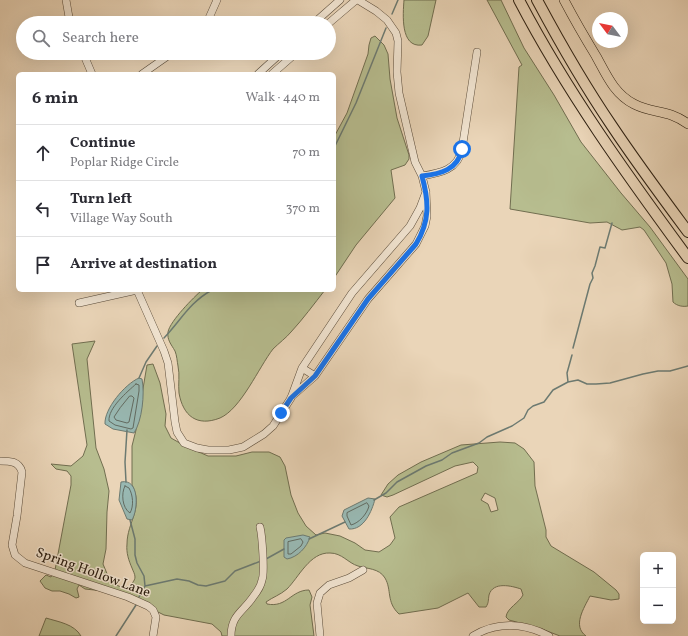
<!DOCTYPE html>
<meta charset="utf-8">
<style>
:root{--surface:#fff;--page:#f2f2f3;--text:#2b2b33;--muted:#7c7c81;--line:#e1e1e2}
body{margin:0;font-family:Vollkorn,serif;background:var(--page);color:var(--text)}
.controls{position:absolute;right:12px;bottom:12px;display:grid;overflow:hidden;border-radius:6px;box-shadow:0 4px 16px #0002}
.controls button{width:36px;height:36px;display:grid;place-items:center;padding:0;border:0;border-bottom:1px solid var(--line);background:var(--surface);color:var(--text);font:20px sans-serif}
.compass{position:absolute;left:592px;top:12px;width:36px;height:36px;border-radius:50%;background:var(--surface);box-shadow:0 4px 16px #0002;rotate:302deg}
.stop{position:absolute;width:12px;height:12px;margin:-9px;border:3px solid #1a73e8;border-radius:50%;background:#fff}
.stop.end{background:#1a73e8;border-color:#fff;box-shadow:0 1px 4px #0008}
.list{margin:0;padding:0;list-style:none}
h2{display:flex;justify-content:space-between;align-items:center;height:52px;margin:0;padding:0 16px;font-size:17px}
h2 small{font-size:13px;font-weight:400;color:var(--muted)}
.list li{display:grid;grid-template-columns:26px 1fr auto;gap:12px;align-items:center;box-sizing:border-box;height:56px;padding:0 16px;border-top:1px solid var(--line)}
.list b{display:block;font-size:15px;white-space:nowrap}
.list p{margin:0;font-size:13px;white-space:nowrap;color:var(--muted)}
.list em{font-size:13px;font-style:normal;color:var(--muted)}
.icon{flex:none;width:22px;height:22px;fill:none;stroke:currentColor;stroke-width:2;stroke-linecap:round;stroke-linejoin:round}
.map{position:relative;flex:none;width:688px;height:636px;overflow:hidden}
.search{position:absolute;background:var(--surface);box-shadow:0 4px 16px #0002;left:16px;top:16px;width:320px;height:44px;display:flex;align-items:center;gap:10px;box-sizing:border-box;padding:0 14px;border-radius:22px;color:var(--muted);font-size:15px}
.panel{position:absolute;background:var(--surface);box-shadow:0 4px 16px #0002;left:16px;top:72px;width:320px;height:220px;border-radius:6px}
.map>svg:first-child{display:block}
</style>
<div class="map">
<svg width="688" height="636" viewBox="0 0 688 636">
<rect width="100%" height="100%" fill="#ead5b8"/>
<filter id="stains"><feTurbulence type="fractalNoise" baseFrequency=".005" numOctaves="4"/><feColorMatrix values="0 0 0 0 .2 0 0 0 0 .09 0 0 0 0 .02 0 0 0 .5 -.17"/></filter>
<radialGradient id="worn" r=".72"><stop offset=".6" stop-color="#630" stop-opacity="0"/><stop offset="1" stop-color="#630" stop-opacity=".3"/></radialGradient>
<path fill="#b7bd8f" stroke="#716e50" fill-rule="evenodd" d="M404,0h32l-8,36 -6,9c-22,3 -19,-31 -18,-45z
M487,0h14l23,48 30,47 27,47 40,51 29,34 38,52v27c-5,1 -11,0 -15,-4l-1,-18 -6,-21 -22,-33 -4,-3 -18,3 -15,-8 -17,1 -80,-14 9,-142 3,-2z
M375,36l9,9 4,9 2,25 7,39 12,37v4l-4,6 -14,5 4,28 -39,47 -22,33v-141l13,-24 21,-59 1,-9 2,-7z
M202,290h123c-11,14 -22,29 -34,42 -5,6 -12,11 -18,17 -14,18 -32,60 -53,69 -23,9 -37,-2 -41,-25 -1,-9 1,-18 -1,-27 -1,-5 -1,-10 -3,-15 -4,-7 -8,-11 -7,-19 2,-11 26,-35 34,-42z
M95,341l-8,18 9,89 8,21 5,22 -2,21 -1,37 -3,15 5,12 6,8 7,3h8c2,-3 6,-6 6,-10 0,-3 -2,-6 -3,-9 -3,-7 -6,-15 -5,-24 0,-22 17,-36 5,-59v-39l4,-16 11,-65 6,-1 7,19 6,31 -1,12 6,12 14,8 23,10h28l16,-4h17l11,5 5,9 6,29 7,18 8,13 10,9 9,-2 15,3 15,7 10,7 14,2 11,-7 5,-7 -5,-21 9,-10 78,-34 1,-6 -5,-5 -18,4 -62,29 -6,2 -6,-2 7,-11 10,-9 23,-13 40,-17 39,-3 15,1 9,6 10,13 1,24 11,44v7l5,9 43,26 22,18 3,4v5l-8,1 -21,-4c-6,12 -18,30 -4,40h-26l-21,-8 -30,-8 -3,-3c1,-9 13,-14 17,-22l-2,-6c-9,-3 -28,-8 -32,6 -1,6 0,7 -3,12h-7l-11,-14 -30,15 -39,6c-13,-12 -7,-24 -14,-36 -6,-10 -18,-9 -27,-12 -10,-3 -16,-13 -28,-13 -20,-1 -31,24 -43,36 -7,6 -14,8 -21,13l1,2c20,4 24,-14 42,-14l3,7 -2,8 4,31h-92l-1,-4 -9,-8 -48,-9 -8,-4 -43,-19 -28,-3 -6,-4 -2,4 2,8 -3,1 -7,-4 -9,-3h-8l-7,-3 -5,-7 6,-6 5,2 4,-7 16,-85v-9l-4,-5 -11,-2 -5,-5 20,2 12,-10 4,-11 -15,-101zM485,493l10,5 3,12 -7,2 -3,-8 -7,-4z
M46,618c13,4 28,6 35,18h-42z"/>
<path fill="#98b8b2" stroke="#6c7a71" d="M139,378l3,1c3,15 0,42 -8,54l-21,-4 -8,-5c-1,-15 20,-40 34,-46z
M121,482c19,-4 17,28 11,38l-5,-1 -8,-19z
M368,498l7,1c-3,12 -11,31 -26,30l-7,-13 2,-6z
M303,535l7,2c-3,10 -12,20 -23,22l-3,-2v-17l2,-2z"/>
<g fill="none" stroke-linecap="round" stroke-linejoin="round">
<path stroke="#626b61" stroke-width="1" d="M136,384l3,1v6l-6,37 -2,1 -16,-4 -6,-4c-1,-13 18,-29 27,-37z
M130,396h2l2,2 -5,24 -2,1 -11,-3 -2,-3 6,-9z
M125,486l4,2c4,7 5,18 1,25 -8,-5 -9,-20 -5,-27z
M367,503l2,3c-2,8 -10,17 -18,19l-4,-9v-3z
M301,539l2,3 -2,4 -10,8h-3v-12z"/>
<path stroke="#6c7a71" stroke-width="1.5" d="M392,14l6,-14
M334,148l22,-45 30,-75
M164,338c17,-18 26,-36 48,-48
M573,348l17,-64 3,-6 -1,-5 3,-7 5,-19 5,1 7,-25
M139,378l7,-16 11,-16
M568,382l-1,-9 5,-18
M126,482l-1,-20 2,-32
M374,500l12,-7 11,-11 29,-16 16,-6 10,-7 27,-10 8,-6 25,-11 12,-8 4,-8 5,-4 11,-4 9,-12 15,-8 10,-2 9,4h9l14,-1 33,-9 15,-3h12l18,-5
M130,520l5,19v16l2,8 7,13 1,10 -6,11
M309,539l36,-17
M266,559l18,-10
M145,586l32,-7 12,2 9,4 8,1 19,-5 10,-10 26,-10
M116,636l20,-31"/>
<defs>
<path id="minor" d="M66,0l4,23
M205,23l4,-5 8,-18
M314,23l26,-23
M329,23l27,-23
M83,53l9,21
M142,74l30,-21
M258,74l23,-21
M272,74l24,-21
M422,176c18,-3 36,-6 40,-27l15,-97
M137,290l27,61 4,12 7,59 2,10 7,11 13,5 11,2h21l14,-3 21,-13 9,-8 18,-28 11,-30 50,-75 58,-67 10,-18 6,-16
M79,303l58,-13
M302,368l13,8
M291,397l24,-21 53,-77 48,-55 9,-18 2,-10 -1,-24 -4,-16 -7,-14 -16,-69 -2,-21 1,-31 -2,-8 -9,-13 -11,-9 -18,-11
M0,461c10,0 19,0 22,11l-5,44 -5,29 3,10 10,8 103,34 20,9 5,4 3,7 -3,19
M231,636c0,-21 12,-24 22,-39 4,-5 8,-11 9,-17 3,-7 0,-45 -2,-53
M320,636l-3,-33 3,-10 9,-8 20,-7 14,-8
M473,636c24,-15 52,-13 76,0"/>
<path id="major" d="M564,0c10,19 21,38 32,56 10,18 18,38 38,48 19,10 34,5 54,20"/>
<path id="highway" d="M519,0c48,92 108,175 169,258
M537,0c23,43 47,85 75,126 24,36 50,71 76,106"/>
</defs>
<use href="#minor" stroke="#5b4c3a" stroke-width="8"/>
<use href="#major" stroke="#2b1e10" stroke-width="10"/>
<use href="#highway" stroke="#2b1e10" stroke-width="12"/>
<use href="#minor" stroke="#f1e4d1" stroke-width="7"/>
<use href="#major" stroke="#ead5b8" stroke-width="9"/>
<use href="#highway" stroke="#ead5b8" stroke-width="10"/>
</g>
<g fill="none" stroke-linecap="round" stroke-linejoin="round">
<path stroke="#1a73e8" stroke-width="5" d="M281,413l10,-15 24,-22 53,-77 48,-55c14,-23 13,-42 6,-68 18,-2 36,-6 40,-27"/>
</g>
<g text-anchor="middle" dominant-baseline="central" stroke-width="3" stroke-linejoin="round" paint-order="stroke">
<g font-size="14" fill="#2b1e10" stroke="#f1e4d1">
<text transform="translate(93 573) rotate(20)">Spring Hollow Lane</text>
</g>
</g>
<rect width="100%" height="100%" filter="url(#stains)"/>
<rect width="100%" height="100%" fill="url(#worn)"/>
</svg>
<div class="controls">
<button>+</button>
<button>−</button>
</div>
<svg class="compass" viewBox="-18 -18 36 36"><path d="M0-13l5 13h-10z" fill="#e53935"/><path d="M0 13l5-13h-10z" fill="#7c7c81"/></svg>
<div class="stop" style="left:462px;top:149px"></div>
<div class="stop end" style="left:281px;top:413px"></div>
<div class="search"><svg class="icon" aria-label="search" viewBox="0 0 24 24"><circle cx="10" cy="10" r="6"/><path d="M15 15l6 6"/></svg>Search here</div>
<section class="panel">
<h2>6 min<small>Walk · 440 m</small></h2>
<ul class="list">
<li><svg class="icon" aria-label="ahead" viewBox="0 0 24 24"><path d="M12 20V5M6 11l6-6 6 6"/></svg><div><b>Continue</b><p>Poplar Ridge Circle</p></div><em>70 m</em></li>
<li><svg class="icon" aria-label="left" viewBox="0 0 24 24"><path d="M17 20v-9H6M10 6l-5 5 5 5"/></svg><div><b>Turn left</b><p>Village Way South</p></div><em>370 m</em></li>
<li><svg class="icon" aria-label="arrive" viewBox="0 0 24 24"><path d="M6 21V4h12l-3 4 3 4H6"/></svg><div><b>Arrive at destination</b></div></li>
</ul>
</section>
</div>
